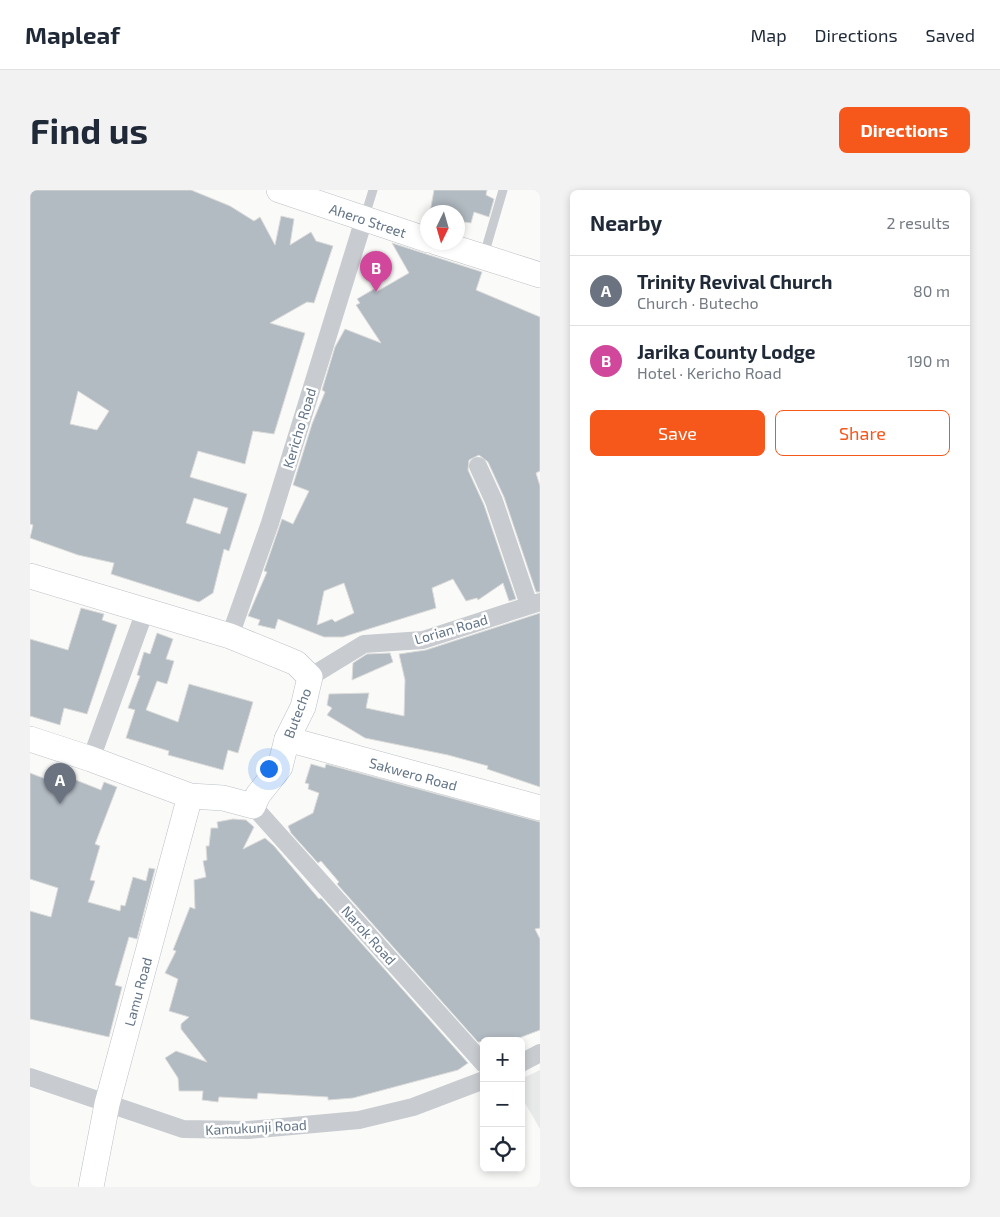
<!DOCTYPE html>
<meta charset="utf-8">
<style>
:root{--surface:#fff;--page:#f2f2f3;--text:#1f2937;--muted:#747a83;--line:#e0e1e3;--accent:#f6581c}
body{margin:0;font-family:"Exo 2",sans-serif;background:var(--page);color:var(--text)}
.controls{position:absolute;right:15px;bottom:15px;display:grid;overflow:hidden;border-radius:8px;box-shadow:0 2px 8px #0003}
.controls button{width:45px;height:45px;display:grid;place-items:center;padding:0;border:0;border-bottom:1px solid var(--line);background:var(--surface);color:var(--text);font:25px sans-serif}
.compass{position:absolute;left:390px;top:15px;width:45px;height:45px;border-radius:50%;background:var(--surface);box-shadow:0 2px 8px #0003;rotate:185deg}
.you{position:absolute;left:238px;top:578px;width:18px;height:18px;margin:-12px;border:4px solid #fff;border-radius:50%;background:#1a73e8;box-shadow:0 0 0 8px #1a73e833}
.badge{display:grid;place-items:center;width:32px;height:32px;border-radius:50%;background:var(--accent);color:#fff;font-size:16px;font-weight:700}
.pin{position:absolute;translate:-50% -41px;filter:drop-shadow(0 1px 2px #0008)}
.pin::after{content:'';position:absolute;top:26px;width:18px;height:15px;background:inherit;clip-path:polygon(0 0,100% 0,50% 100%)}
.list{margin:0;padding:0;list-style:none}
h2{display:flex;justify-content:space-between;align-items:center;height:65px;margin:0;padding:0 20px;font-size:21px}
h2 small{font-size:16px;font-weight:400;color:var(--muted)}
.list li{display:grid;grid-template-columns:32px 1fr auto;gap:15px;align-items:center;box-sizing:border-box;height:70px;padding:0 20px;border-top:1px solid var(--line)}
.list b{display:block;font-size:19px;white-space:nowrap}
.list p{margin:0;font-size:16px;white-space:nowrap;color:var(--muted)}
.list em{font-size:16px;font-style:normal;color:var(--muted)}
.actions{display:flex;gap:10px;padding:15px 20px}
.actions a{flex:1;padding:11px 0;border:1px solid var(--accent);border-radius:8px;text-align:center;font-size:18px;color:var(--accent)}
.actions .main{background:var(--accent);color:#fff}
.icon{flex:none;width:28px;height:28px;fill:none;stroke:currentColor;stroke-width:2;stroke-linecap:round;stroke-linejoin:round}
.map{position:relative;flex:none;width:510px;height:997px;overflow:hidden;border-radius:8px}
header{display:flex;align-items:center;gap:30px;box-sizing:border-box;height:70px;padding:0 25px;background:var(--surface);border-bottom:1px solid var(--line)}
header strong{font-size:24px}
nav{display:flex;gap:28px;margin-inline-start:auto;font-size:18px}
.intro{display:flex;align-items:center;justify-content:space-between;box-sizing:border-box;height:120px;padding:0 30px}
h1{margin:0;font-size:35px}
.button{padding:12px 22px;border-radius:8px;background:var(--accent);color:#fff;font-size:18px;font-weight:700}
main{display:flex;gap:30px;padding:0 30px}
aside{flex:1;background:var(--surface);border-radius:8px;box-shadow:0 2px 8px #0003}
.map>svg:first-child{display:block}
</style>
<header>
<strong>Mapleaf</strong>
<nav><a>Map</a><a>Directions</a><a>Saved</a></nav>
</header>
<div class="intro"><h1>Find us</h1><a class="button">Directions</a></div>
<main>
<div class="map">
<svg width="510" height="997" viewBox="0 0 510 997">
<rect width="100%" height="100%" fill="#fafaf8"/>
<path fill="#e8e9e9" d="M510,880v59l-19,-33v-17z"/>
<path fill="#b2bac2" stroke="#dcdcda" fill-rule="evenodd" d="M0,0h161l39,16 24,15 6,-4 15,28 6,-29 13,3 -4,26 21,-13 5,9 17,5 -19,57 -7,-1 -37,21 35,10 -31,101 -21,-3 -8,33 -47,-13 -8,26 57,17 -18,57 -5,-2 -11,44 -14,9 -88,-28 3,-11 -36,-8 -48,-17 3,-13 -3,-1zM48,201l31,20 -12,19 -27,-6zM164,308l34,10 -8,26 -34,-11z
M404,0h53l-1,5 8,4 -5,18 -15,-5 -3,11 -13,-2v-9h-28z
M362,53l90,29 -6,18 64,27v154l-4,2 4,13v106h-4l-32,-95 -16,-35 -9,-7 -10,5 -1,10 16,35 32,94 -7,2 -6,-18 -25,17 -1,-2 -11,3 -13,-22 -21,9 4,20 -93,29h-19l-46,-18 -3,10 -17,-4 2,-5 -12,-4 19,-44 -3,-1 18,-52 11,5 16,-33 -16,-6 19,-61 13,-32 -3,-2 13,-43 10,-18 36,14 -25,-38 4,-2 -3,-4 17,-10 2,3 33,-19zM314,393l10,30 -19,9 -3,-3 -15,6 7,-34z
M51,418l23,6 -2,6 15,5 -30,89 -23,-6 -4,17 -30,-9v-77l38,11z
M510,423v174l-53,-18 1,-3 -40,-11 -83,-17 -38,-23 5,-7 -5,-3 2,-11 40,-1 -3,15 38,8 1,-36 -6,-26 27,-4z
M127,443l16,6 -7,20 8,2 -7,23 -10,-3 -11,29 32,12 11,-38 64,18 -15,51 -10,-3 -5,20 -55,-15 1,-4 -43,-13 9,-28 -7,-2 12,-32 -3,-1 7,-23 6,2z
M360,463l3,9 -41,18 1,-17 14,-9z
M281,574l14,4 1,-4 214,58v106l-5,1 5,10v91l-29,11 -33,1 -141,-158 2,-2 -18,-21 -3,2 -27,-30 -3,-7 25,-13 6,-20 -11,-4 1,-5 -4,-1z
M23,581l48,19 3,-8 13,5 -22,57 5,2 -10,34 5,1 -7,21 32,9 1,-6 4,1 8,-29 13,4 3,-13 6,1 -18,70 -8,-2 -14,48 7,2 -13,50 -79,-18v-108l21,6 7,-29 -28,-9v-106l21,8z
M203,629l13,1 8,7 -11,22 22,-11 9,8 45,53 2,-1 147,165 -10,7 -105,28 -25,2v-3l-70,-4 -1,6 -38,-2 -1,5 -16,-2 1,-9h-24l-1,-13 -13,-20 11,-7 31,11 -26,-33v-5l8,-7 -20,-6 9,-32 -13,-6 11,-22 -3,-1 17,-43 5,2 -1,-29 12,-3 -3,-16 4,-1 -1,-14h3l2,-18h7l-1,-6z"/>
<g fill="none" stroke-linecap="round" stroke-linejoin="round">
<defs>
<g id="secondary">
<path id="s1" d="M249,0l149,50"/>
<path d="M406,52l104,33"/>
<path d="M0,386l200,60 66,27 14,14 -7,30 -16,32 -7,28 -22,28 -5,11 -30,-8 -33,-2 -99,-37 -61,-20"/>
<path id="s2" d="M257,549l253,69"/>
<path id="s3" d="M61,997l16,-83 83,-308"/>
</g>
</defs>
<use href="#secondary" stroke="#bcc1c6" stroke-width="26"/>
<path stroke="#c8ccd0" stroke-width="9" d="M335,26l8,-26
M454,65l19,-65"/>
<path stroke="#c8ccd0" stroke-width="18" d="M448,276l16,35 35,104
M200,446l40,-113 94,-304
M280,487l54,-33 59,-4 117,-38
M61,569l54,-148
M223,616l231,258
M491,873l19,-10
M0,887l153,52 65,1 111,-10 54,-13 71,-27"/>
<use href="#secondary" stroke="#fff" stroke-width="25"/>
</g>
<g text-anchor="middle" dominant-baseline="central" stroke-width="5" stroke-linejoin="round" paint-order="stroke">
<g font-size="14" fill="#627486" stroke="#fff">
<text stroke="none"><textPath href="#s1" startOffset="94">Ahero Street</textPath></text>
<text transform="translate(269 238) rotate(-73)">Kericho Road</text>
<text transform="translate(421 439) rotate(-16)">Lorian Road</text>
<text transform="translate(267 523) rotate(-69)">Butecho</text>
<text stroke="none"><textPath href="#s2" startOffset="131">Sakwero Road</textPath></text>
<text transform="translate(339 745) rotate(48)">Narok Road</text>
<text stroke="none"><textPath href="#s3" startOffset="201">Lamu Road</textPath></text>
<text transform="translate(226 937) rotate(-3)">Kamukunji Road</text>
</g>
</g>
</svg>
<div class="controls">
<button>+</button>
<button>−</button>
<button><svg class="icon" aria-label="locate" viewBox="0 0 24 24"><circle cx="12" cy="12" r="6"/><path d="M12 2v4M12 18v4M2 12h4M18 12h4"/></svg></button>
</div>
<svg class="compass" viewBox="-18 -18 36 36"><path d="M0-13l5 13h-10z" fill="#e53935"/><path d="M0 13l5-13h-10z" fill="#747a83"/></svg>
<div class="you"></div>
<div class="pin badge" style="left:30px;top:614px;background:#6b7280">A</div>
<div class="pin badge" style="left:346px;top:102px;background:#d1479c">B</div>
</div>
<aside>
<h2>Nearby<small>2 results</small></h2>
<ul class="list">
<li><span class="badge" style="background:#6b7280">A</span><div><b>Trinity Revival Church</b><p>Church · Butecho</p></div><em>80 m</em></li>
<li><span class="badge" style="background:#d1479c">B</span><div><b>Jarika County Lodge</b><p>Hotel · Kericho Road</p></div><em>190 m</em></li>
</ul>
<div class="actions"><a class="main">Save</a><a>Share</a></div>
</aside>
</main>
